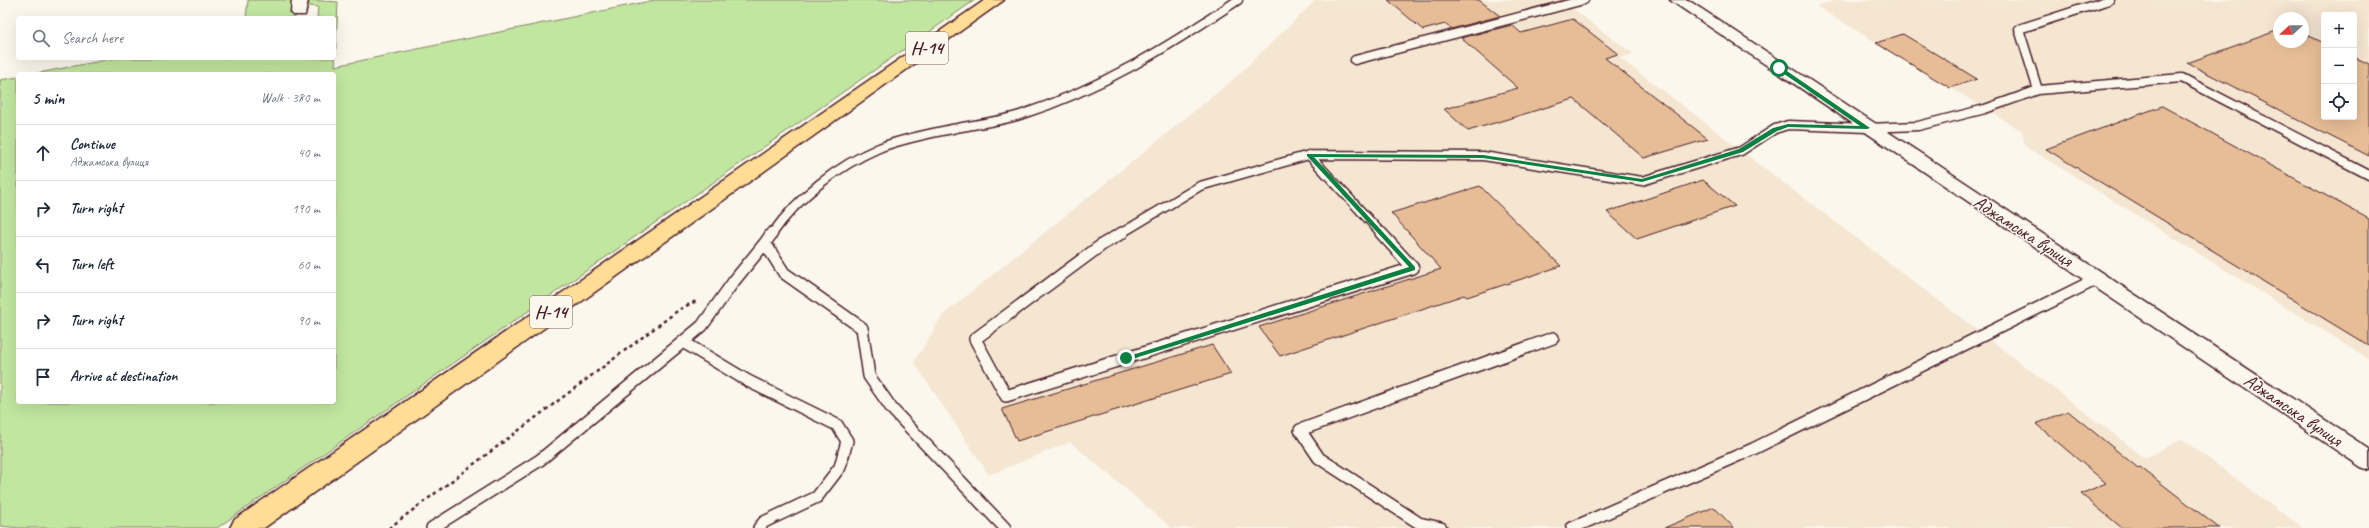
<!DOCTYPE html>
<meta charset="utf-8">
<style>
:root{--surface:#fff;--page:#f6f6f7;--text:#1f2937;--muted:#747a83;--line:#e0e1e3}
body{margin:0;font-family:Caveat,sans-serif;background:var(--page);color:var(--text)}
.controls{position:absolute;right:12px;top:12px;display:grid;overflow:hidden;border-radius:4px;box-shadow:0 4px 16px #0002}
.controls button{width:36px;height:36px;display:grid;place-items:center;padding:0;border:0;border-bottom:1px solid var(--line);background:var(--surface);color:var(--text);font:20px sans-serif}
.compass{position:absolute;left:2273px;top:12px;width:36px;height:36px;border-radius:50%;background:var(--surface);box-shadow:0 4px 16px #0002;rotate:248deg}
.stop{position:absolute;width:12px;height:12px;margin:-9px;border:3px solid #0b8043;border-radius:50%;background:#fff}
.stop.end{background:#0b8043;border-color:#fff;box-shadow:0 1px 4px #0008}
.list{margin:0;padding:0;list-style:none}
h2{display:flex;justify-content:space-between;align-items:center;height:52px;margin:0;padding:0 16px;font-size:17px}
h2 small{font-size:13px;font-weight:400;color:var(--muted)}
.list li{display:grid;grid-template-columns:26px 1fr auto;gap:12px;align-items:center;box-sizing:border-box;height:56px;padding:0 16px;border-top:1px solid var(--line)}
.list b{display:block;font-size:15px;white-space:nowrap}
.list p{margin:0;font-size:13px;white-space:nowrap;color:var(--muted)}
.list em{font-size:13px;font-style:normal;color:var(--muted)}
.icon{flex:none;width:22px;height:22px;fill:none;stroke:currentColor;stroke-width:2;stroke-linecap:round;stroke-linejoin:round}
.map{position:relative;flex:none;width:2369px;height:528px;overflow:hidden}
.search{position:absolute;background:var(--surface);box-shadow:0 4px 16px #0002;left:16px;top:16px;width:320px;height:44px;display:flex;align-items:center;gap:10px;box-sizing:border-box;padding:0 14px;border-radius:4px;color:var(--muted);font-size:15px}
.panel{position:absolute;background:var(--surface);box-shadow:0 4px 16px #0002;left:16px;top:72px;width:320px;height:332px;border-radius:4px}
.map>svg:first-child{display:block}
</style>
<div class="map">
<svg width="2369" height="528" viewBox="0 0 2369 528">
<rect width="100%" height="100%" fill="#fbf7ec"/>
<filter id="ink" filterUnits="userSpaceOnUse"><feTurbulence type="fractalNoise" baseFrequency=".025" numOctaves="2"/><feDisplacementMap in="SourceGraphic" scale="8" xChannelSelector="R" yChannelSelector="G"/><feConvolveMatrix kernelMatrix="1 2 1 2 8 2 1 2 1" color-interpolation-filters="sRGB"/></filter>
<g filter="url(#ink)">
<path fill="#f5e6d2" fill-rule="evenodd" d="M1316,0h245l72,54 -13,4 525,400 37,-19 121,89h-1131l-102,-86 -81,33 -75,-113 29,-47 292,-237z
M1837,0h532v359l-344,-213 -3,-15 -206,-125zM2324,15h30v102h-30zM2279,18h24v24h-24z"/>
<path fill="#c1e6a0" stroke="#868266" d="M248,0h48l-1,18h-49z
M309,0l29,2 -3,64 320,-66h320l-758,528h-198l-19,-2v-446l18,-3v325h316v-328h-301l83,-16h218v-40h-17l1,-11 -9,-1z"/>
<path fill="#e6bd96" stroke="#4a1f2b" d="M1388,0h91l21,16 -49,13 -6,-5 -22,6z
M1573,19l45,35 -13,4 103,81 -64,19 -70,-59 -106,32 -24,-22 74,-21 -57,-50 51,-13 9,8z
M2279,30v12h24v-9l21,10v74h30v-60l15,7v92l-182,-93z
M1903,34l74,45 -27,9 -74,-45z
M2162,106l207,113v127l-323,-197z
M1703,180l32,26 -98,33 -30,-27z
M1480,186l81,80 -94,31 -3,-2 -184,61 -21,-29 182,-58 -50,-56z
M1212,345l19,29 -214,67 -15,-32z
M2068,411l70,57 2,-1 79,61h-97l-41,-34 25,-11 -70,-59z
M1714,507l20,21h-70z"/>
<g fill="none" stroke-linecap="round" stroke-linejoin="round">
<defs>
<path id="lane-far1" d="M1355,60l229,-60
M2038,90l-19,-61 90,-29
M1309,155l174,1 159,25 99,-30 34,-22 13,-4 79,3 51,-2 67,-17 53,-19 144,-12 187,97
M1309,155l73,79
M772,234c26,-37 65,-68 107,-86 22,-9 49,-14 73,-19 22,-5 46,-7 68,-14 81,-26 148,-68 218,-115
M1120,234l80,-48 109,-31"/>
<path id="lane" d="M772,233l-7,10 19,30 78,55 7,48 23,33 113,119
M1122,233l-19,11 -128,95 31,57 407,-128 -32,-35
M683,342l65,39 89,44 10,16 -7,26 -23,30 -53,25 -5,6
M432,528l108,-68 162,-134 32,-45 31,-38
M1441,528l-22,-5 -100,-65 -19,-28 253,-92
M1572,528l181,-79 344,-170"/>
<path id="street" d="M292,0h16l-3,15h-12l-2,-3z
M1670,0h18l681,449v21l-8,-3z"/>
<path id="primary" d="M985,0h19l-740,528h-34l4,-8z"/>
</defs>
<use href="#lane-far1" stroke="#4a1f2b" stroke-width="11"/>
<use href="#lane" stroke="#4a1f2b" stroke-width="14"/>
<use href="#street" stroke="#4a1f2b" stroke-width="3"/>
<use href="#primary" stroke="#4a1f2b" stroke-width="3"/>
<path stroke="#4a1f2b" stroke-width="2.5" stroke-dasharray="3.5 3.5" stroke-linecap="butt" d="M389,528l291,-219 18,-9"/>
<use href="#lane-far1" stroke="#fbf7ec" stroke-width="8"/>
<use href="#lane" stroke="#fbf7ec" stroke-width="11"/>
<use href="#street" fill="#fbf7ec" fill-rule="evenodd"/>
<use href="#primary" fill="#ffdd96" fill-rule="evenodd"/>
</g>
</g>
<path fill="#0b8043" d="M1777,67h4l89,61 -3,1 -79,-2 -11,4 -34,21 -101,30 -159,-24 -169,-1 101,110v3l-286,90 -6,-2 286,-91 -102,-111v-2l176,1 159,24 97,-30 34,-21 15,-4 72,2 -83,-57z"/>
<g text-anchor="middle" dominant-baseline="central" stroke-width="3" stroke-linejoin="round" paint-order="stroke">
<g fill="#fbf7ec" stroke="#7f6065" stroke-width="1">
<rect x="906" y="32" width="42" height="32" rx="3"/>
<rect x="530" y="296" width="42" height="32" rx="3"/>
</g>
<g font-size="18" font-weight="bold" fill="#4a1f2b">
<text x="927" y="48">Н-14</text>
<text x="551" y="312">Н-14</text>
</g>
<g font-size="19" fill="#4a1f2b" stroke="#fbf7ec">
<text transform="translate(2023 231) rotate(33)">Аджамська вулиця</text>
<text transform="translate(2293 410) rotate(34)">Аджамська вулиця</text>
</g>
</g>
</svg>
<div class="controls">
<button>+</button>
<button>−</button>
<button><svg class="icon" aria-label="locate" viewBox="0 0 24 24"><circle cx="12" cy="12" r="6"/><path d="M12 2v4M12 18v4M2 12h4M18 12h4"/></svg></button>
</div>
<svg class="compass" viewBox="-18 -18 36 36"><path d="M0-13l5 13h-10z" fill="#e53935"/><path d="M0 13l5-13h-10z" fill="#747a83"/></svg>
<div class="stop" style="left:1779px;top:68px"></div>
<div class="stop end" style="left:1126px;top:358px"></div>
<div class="search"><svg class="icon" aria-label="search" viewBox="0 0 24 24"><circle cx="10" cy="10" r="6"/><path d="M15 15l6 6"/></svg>Search here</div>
<section class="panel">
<h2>5 min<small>Walk · 380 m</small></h2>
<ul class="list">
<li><svg class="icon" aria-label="ahead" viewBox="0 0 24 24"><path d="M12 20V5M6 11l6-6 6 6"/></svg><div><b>Continue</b><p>Аджамська вулиця</p></div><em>40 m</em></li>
<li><svg class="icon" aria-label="right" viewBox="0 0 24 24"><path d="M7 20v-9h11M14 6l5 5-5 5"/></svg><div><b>Turn right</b></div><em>190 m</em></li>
<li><svg class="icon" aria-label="left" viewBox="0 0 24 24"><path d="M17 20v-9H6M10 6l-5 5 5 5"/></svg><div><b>Turn left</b></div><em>60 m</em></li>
<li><svg class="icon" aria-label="right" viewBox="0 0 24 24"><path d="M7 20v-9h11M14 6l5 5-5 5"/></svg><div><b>Turn right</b></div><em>90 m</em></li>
<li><svg class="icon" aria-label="arrive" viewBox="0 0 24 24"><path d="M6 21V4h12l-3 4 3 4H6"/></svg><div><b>Arrive at destination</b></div></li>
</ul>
</section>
</div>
